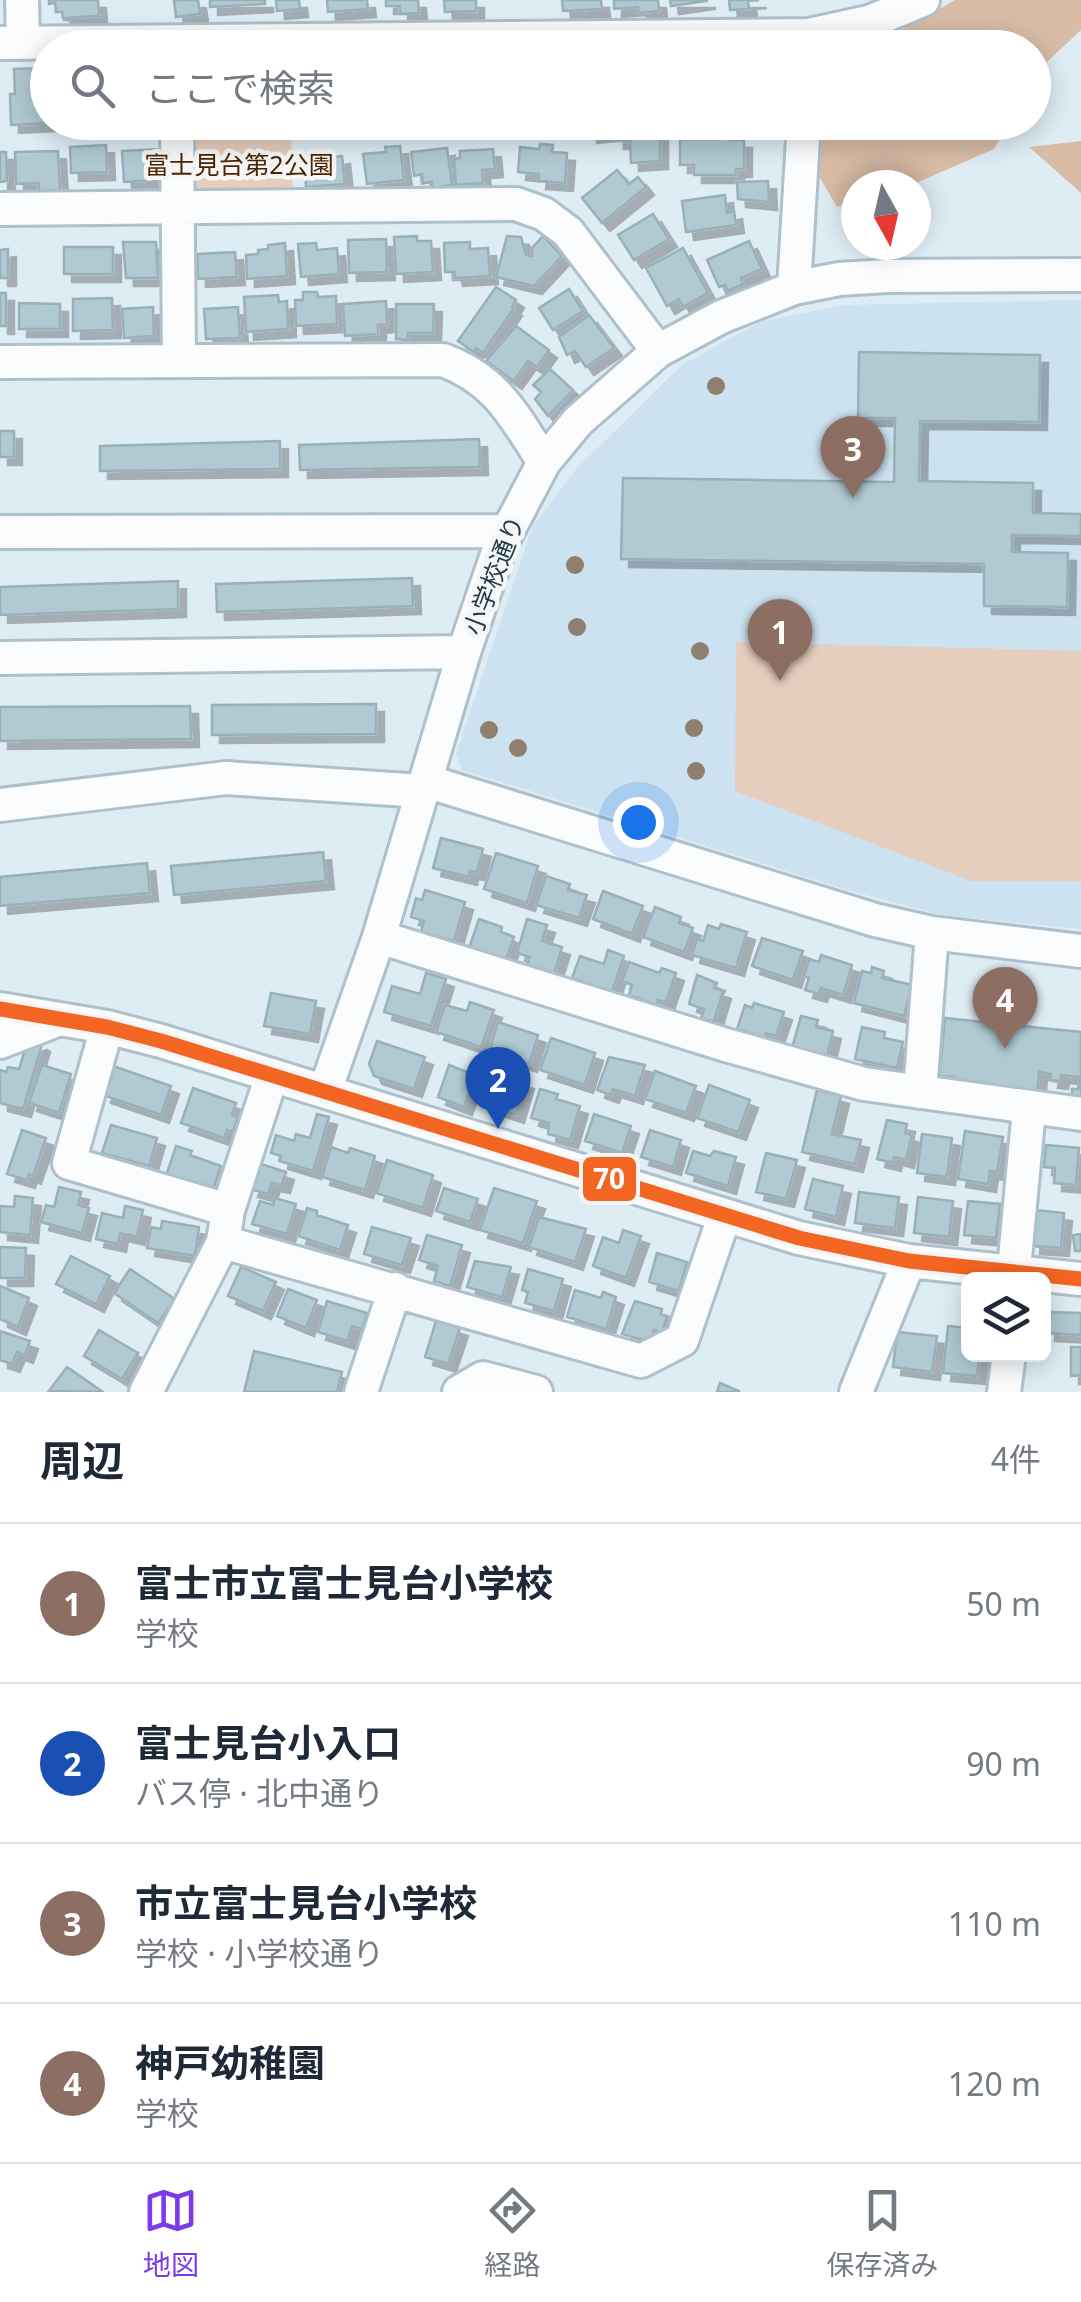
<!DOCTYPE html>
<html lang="ja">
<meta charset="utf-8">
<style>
:root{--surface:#fff;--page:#f6f6f7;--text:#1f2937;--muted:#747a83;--line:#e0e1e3;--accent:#7c3aed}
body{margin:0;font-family:"Noto Sans","Noto Sans JP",sans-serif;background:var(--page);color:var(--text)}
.controls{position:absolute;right:30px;bottom:30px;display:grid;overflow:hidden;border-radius:15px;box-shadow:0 5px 25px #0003}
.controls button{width:90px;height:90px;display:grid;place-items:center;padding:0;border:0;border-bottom:2px solid var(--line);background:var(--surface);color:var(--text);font:50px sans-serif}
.compass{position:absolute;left:841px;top:170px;width:90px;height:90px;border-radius:50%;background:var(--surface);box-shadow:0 5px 25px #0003;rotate:172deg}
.you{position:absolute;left:638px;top:822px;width:35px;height:35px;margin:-25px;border:8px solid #fff;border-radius:50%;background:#1a73e8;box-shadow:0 0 0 15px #1a73e833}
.badge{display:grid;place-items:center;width:65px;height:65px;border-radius:50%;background:var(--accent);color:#fff;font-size:32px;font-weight:700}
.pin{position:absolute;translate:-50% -82px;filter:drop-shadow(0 2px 5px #0008)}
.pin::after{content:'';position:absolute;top:52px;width:35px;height:30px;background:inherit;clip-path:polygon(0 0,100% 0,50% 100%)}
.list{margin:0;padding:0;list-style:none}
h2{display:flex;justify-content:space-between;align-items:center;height:130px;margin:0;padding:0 40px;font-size:42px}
h2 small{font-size:32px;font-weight:400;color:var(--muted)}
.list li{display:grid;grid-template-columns:65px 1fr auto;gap:30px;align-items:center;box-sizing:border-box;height:160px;padding:0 40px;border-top:2px solid var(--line)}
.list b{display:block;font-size:38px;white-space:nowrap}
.list p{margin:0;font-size:32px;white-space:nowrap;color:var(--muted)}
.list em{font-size:32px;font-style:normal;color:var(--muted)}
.icon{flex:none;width:55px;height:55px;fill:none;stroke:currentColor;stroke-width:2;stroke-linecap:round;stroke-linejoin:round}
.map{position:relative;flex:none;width:1081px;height:1392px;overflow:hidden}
.search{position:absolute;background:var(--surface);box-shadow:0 5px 25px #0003;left:30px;right:30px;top:30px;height:110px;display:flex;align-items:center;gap:25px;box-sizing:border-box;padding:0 35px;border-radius:55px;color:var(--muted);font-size:38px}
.sheet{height:770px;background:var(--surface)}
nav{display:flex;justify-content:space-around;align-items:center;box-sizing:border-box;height:140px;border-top:2px solid var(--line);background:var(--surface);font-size:28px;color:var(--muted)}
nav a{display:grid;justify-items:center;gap:5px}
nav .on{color:var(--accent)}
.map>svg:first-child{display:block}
</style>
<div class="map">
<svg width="1081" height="1392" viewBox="0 0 1081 1392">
<defs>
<filter id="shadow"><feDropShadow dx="8" dy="8" stdDeviation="0" flood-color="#0004"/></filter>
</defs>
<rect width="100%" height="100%" fill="#deecf4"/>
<path fill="#cde2f0" d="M1081,300v629l-141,-14 -96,-26 -382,-119 -6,-16 76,-226 44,-59 106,-104 78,-43 83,-17z"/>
<path fill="#e5cebd" d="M291,131l2,64 -93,2 -13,-11 -1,-53z
M736,642l345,9v230h-110l-236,-90z"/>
<path fill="#d8bca6" d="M955,0h126v30l-47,44v-26h-165z
M828,123h181l-15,26 -78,34 -60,2v16l-19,6 -26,-44z
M1081,141v52l-52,-46z"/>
<path fill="#b0c9d2" stroke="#98b0b8" stroke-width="2.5" filter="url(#shadow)" d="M49,0h49l1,16 -36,2 -1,-6h-6l-1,-9 -6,1z
M174,0h24l2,14 -24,3z
M210,0h55v4l-55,3z
M276,0h23l1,9 -23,2z
M327,0h40l1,9 -40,3z
M386,0h32l1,13 -19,1v-8h-14z
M444,0h32v11l-31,1z
M562,0h39l1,9 -39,2z
M614,0h44l1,11 -20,2 -1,-6 -24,2z
M670,0h37v1l-36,5z
M729,0h30l-11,1 1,8 -19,1z
M48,68v54l2,1 -39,2 -1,-31h5l-1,-25z
M64,122h40v3l-40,2z
M112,122h38v6l-38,3z
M574,122h34l1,11 -20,2v-7l-14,2z
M626,122h34v39l-29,2 -1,-22h-14l-1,-16z
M715,133h15v7h14v29h-8v6h-42v-10h-14v-26h35z
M540,144l13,1 -1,7 15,1 -2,30 -27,-2 1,-7 -21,-2 2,-25 19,2z
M106,145l1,27 -36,1 -1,-26z
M400,146l4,34 -37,4 -4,-30 23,-2 -1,-5z
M447,148l5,37 -20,3v-6l-9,1 -1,-9 -8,2 -3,-24z
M159,149l1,31 -36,2 -2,-31z
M493,149l2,20 -13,1 1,13 -27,2 -2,-26 6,-1v-7z
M58,151l2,39 -21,1v-8l-23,1 -1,-32z
M0,152h6l1,29 -7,1z
M334,152l1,5 7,-1 3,28 -39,3 -2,-32z
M617,170l12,14 9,-7 8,10 -44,36 -20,-25z
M768,181l1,21 -31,-3 -1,-17z
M725,195l2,18 7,-2 2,14 -50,7 -4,-31z
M653,214l16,25 -35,21 -16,-25z
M417,236v5h14l2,31 -37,2 -2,-37z
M507,236l14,1 5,18 6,1v-8l11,-12 19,20 -28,30 -38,-9z
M386,239l1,33 -38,1 -1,-33z
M749,241l13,28 -21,9 2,6 -15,7 -3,-6 -6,2 -12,-27z
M123,242h33l2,36h-32z
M470,242v7l18,-1 2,28 -35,2 -1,-6h-9l-1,-29z
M285,243l2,33 -40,3 -1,-24 12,-1v-4l10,-1v-4z
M316,243l1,7 20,-2 2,26 -38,3 -3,-33z
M64,247h49v27h-49z
M683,248l25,45 -25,14 -4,-8 -12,7 -21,-38z
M8,249v29h-8v-28z
M235,252l2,25 -39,2 -1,-25z
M496,287l20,13 -4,7 2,1 -31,45 -7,-5 -2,4 -16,-11z
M569,289l14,22 -30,19 -14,-22z
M303,292h14l1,5 18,-1 1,28 -41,2 -1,-26h8z
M0,293h6v33h-6z
M278,295l1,7 8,-1 1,28 -42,3 -2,-35z
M112,298l1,32 -40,1v-32z
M386,301l1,23 -9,1v9l-33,2 -2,-32z
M19,303l41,1v25h-41z
M396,304h38l-1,29h-25v7l-12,-1z
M153,307l1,29 -30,2 -2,-29z
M238,307l2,31 -34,1 -2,-30z
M589,315l25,33 -28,19 -11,-16 -8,4 -8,-18z
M516,326l33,24 -12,17 -9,-6 -14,20 -28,-20z
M859,352l181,3 -1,67 -119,-1 -1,60 114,2v30l48,1v22l-69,-1v17l56,1 -1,54 -83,-1v-42l-363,-5 2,-81 271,4 1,-64h-37z
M550,369l23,21 -25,26 -13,-17 6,-7 -8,-7z
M0,431h14v26h-14z
M479,439l1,28 -180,3 -1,-25z
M280,441v28l-180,2v-25z
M412,578l1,28 -196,6 -1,-28z
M178,581v28l-178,6v-28z
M376,704v30l-164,1v-30z
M190,706l1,33 -191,2v-34z
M441,838l42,11 -6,23 -7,-1 -1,6 -36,-9z
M323,852l3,29 -152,14 -3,-29z
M496,853l42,13 -11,37 -43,-14z
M147,863l3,30 -150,13v-29z
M546,876l24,8 -2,6 19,5 -8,23 -43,-13z
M425,890l40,12 -11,39 -33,-9 3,-11 -13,-4 5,-19 6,2z
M603,891l40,15 -11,28 -39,-15z
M655,907l26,10 -2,6 14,5 -9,24 -41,-15z
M479,919l23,8 -1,5 13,5 -8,23 -37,-12z
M527,919l20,6 -5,16 20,6 -8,26 -27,-8 3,-8 -13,-4z
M721,924l26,8 -11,36 -44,-13 5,-16 6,2 5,-16 11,4z
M762,938l41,13 -10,29 -41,-14z
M608,950l16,6 -12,36 -40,-14 8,-22 24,8z
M821,955l31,10 -9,30 -22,-7 -2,6 -14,-4 4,-12 -5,-2 5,-17 10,3z
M629,962l30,11 3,-5 14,5 -10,29 -8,-2 -1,5 -28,-10 3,-10 -10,-4z
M872,967l12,4 -2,7 30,7 -8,31 -50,-13 8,-32 9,2z
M426,973l20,6 -15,47 -47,-14 8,-26 28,8z
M697,975l20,8 -3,5 9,3 -9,30 -13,-2 3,-10 -15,-5z
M271,993l45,8 -6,33 -46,-8z
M470,1002l24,8 -13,37 -45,-15 9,-27 22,6z
M754,1003l30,9 -8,24 -10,-3 -1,5 -28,-9 8,-24 7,3z
M801,1016l17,4 -2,7 17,4 -6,25 -35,-8z
M945,1018l136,14v65l-9,-1v-7h6l2,-12 -19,-2 -1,6 -10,-1 1,-6 -12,-2 -2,23 -84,-8 1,-10 -15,-1z
M498,1022l40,13 -9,29 -40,-13z
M862,1027l23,5 -1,6 19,4 -6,26 -42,-9z
M551,1038l44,15 -10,32 -45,-15z
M377,1041l48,16 -11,32 -40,-13 -5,-12z
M39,1042l3,2 -19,65 -23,-6v-33l6,2 2,-5 11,2 7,-22z
M609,1057l36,8 -10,31 -22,-7 -2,6 -14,-5z
M42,1065l29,9 -12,39 -30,-10z
M449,1065l26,10 -11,32 -26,-10z
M113,1066l58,20 -10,29 -58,-20z
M655,1071l41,15 -10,27 -41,-14z
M505,1075l21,6 -10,34 -21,-7z
M709,1085l41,15 -12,32 -41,-14z
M193,1088l43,15 -4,12 6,2 -5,15 -6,-2 -3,8 -43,-15z
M540,1089l18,5 -2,5 24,7 -10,34 -22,-6 1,-11 -18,-5z
M817,1090l24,6 -9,38 29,6 -6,24 -53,-12z
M317,1114l12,3 -16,54 -33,-10 1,-5 -10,-3 5,-18 18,6 2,-7 14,4z
M594,1114l37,12 -9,27 -37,-12z
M887,1120l20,4 -2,9 7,2 -6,25 -12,-3 -1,6 -16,-4z
M111,1125l46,13 -8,28 -47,-13z
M22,1130l24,8 -13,38 -4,-2 -2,6 -20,-6z
M650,1130l31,10 -8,27 -32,-10z
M965,1131l38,6 -6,35 -7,-1 -2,13 -30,-5z
M922,1134l30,4 -5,39 -30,-4z
M1046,1145l33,3 -3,37 -22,-2 1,-15 -11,-1z
M176,1146l16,5 -2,4 31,11 -8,23 -14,-4 -1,4 -33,-10z
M331,1147l17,6 2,-5 25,8 -10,34 -43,-13z
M693,1151l17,5 4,-5 22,6 -8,29 -42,-13z
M766,1153l31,7 -11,39 -30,-7z
M387,1160l46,15 -10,33 -47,-15z
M261,1164l25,8 -4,13 -10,-2 -4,11 -18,-5z
M813,1179l30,7 -7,31 -31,-8z
M59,1187l22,5 -3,13 11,3 -7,25 -41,-11 5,-17 8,2z
M444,1188l34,11 -8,23 -34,-11z
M494,1188l43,13 -14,42 -43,-13z
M859,1192l40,5 -4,31 -40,-5z
M15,1196l18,2 -3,37 -30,-3v-26l14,1z
M918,1197l35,4 -4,36 -35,-4z
M275,1198l21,6 -9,30 -35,-10 8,-23 13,4z
M968,1201l32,3 -4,34 -32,-3z
M125,1206l18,4 -6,27 -17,-4 -2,11 -22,-5 6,-26 21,5z
M307,1208l10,3v4l31,10 -8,25 -42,-14z
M1035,1210l29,3 -3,35 -29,-2z
M539,1217l47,12 -11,33 -46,-15z
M162,1221l37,6 -4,29 -48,-8 4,-21 10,2z
M372,1227l39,11 -9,27 -38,-11z
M623,1230l18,6 -15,42 -33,-12 10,-29 16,6z
M1081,1234v17h-6l-2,-16z
M427,1235l35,10 -12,41 -16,-5 4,-15 -19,-6z
M0,1247l26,1 -1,30h-25z
M657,1253l30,9 -8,29 -30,-9z
M71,1256l39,20 -14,28 -40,-20z
M475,1261l36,6 -9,30 -35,-10z
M241,1267l35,15 -13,29 -35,-15z
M130,1269l45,30 -17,24 -44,-30z
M528,1269l35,10 -9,32 -29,-8 3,-11 -6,-2z
M0,1286l29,12 -11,29 -18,-8z
M288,1289l29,11 -11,28 -29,-12z
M575,1290l26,8 2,-6 13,5 -10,32 -39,-12z
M327,1301l40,12 -5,16 -10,-3 -5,15 -29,-9z
M635,1301l27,8 -1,5 6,2 -5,17 -8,-3 -3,12 -29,-8z
M1048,1312l33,1v22l-34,-2z
M436,1321l24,7 -12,36 -23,-7z
M948,1326l20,2v26h12l-3,22 -34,-3z
M99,1330l39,23 -16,26 -38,-23z
M0,1331l30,10 -5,14 -8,-3 -5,12 -12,-4z
M897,1332l40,4 -5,36 -39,-5z
M1071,1347h10v28l-10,1z
M254,1351l88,21 -5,20h-93z
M67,1367l36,25 -54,-1z
M720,1383l19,8v1h-22z"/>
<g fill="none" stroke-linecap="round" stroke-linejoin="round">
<defs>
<path id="minor" d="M22,0l1,43
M0,43l809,-8 60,-13 54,-22
M177,122l2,239
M0,209l516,-5 28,10 24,18 90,119
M794,288l10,-166
M0,362l443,-2c54,20 71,56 101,102
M0,532l506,-1
M0,658l464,-6
M426,781l449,139 57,13 149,18
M0,805l226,-27 197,13
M379,937l347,108 138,39 217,30
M0,1009l107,18 54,14 638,197 110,23 172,18
M107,1027l-38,136 159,47
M0,1042l57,-22
M325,1091l54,-154 85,-285 36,-106 44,-84 34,-41 80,-70 63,-34 73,-29 45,-9 48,-3 194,-1
M920,1092l12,-159
M223,1242l418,119 41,-21 42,-123
M1013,1280l16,-171
M146,1392l77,-150 5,-32 44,-135
M361,1392l34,-103
M459,1392l24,-14 53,14
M856,1392l53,-131
M1004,1392l5,-38"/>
</defs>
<use href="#minor" stroke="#aec1cb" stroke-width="38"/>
<use href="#minor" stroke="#fafcfd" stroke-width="32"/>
<defs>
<path id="bus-1" d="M0,1009l107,18 54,14 638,197 110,23 172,18"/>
</defs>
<use href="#bus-1" stroke="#f6f6f6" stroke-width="22"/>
<use href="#bus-1" stroke="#f26522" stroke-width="15"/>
</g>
<g fill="#8e7f6e">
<circle cx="716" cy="386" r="9"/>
<circle cx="575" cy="565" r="9"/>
<circle cx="577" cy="627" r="9"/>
<circle cx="700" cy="651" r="9"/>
<circle cx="694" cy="728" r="9"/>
<circle cx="489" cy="730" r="9"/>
<circle cx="518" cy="748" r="9"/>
<circle cx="696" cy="771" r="9"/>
</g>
<g text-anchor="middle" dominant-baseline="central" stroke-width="9" stroke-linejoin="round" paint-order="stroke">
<g font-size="25" fill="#4d2500" stroke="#f6f6f6">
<text x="239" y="164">富士見台第2公園</text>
</g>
<g font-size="25" fill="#1f3a4b" stroke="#f6f6f6">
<text transform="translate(493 575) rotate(-69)">小学校通り</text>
</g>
</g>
<rect stroke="#f6f6f6" stroke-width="4" x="581" y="1155" width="57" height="48" rx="10" fill="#f26522"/>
<g font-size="28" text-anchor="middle" font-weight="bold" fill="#fff">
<text x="609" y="1189">70</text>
</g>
</svg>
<div class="controls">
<button><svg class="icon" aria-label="layers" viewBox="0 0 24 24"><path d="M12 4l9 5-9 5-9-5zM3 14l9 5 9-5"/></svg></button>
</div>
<svg class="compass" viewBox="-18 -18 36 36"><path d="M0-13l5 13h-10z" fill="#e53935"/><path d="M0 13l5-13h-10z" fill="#747a83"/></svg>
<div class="you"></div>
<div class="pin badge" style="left:780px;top:681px;background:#8d6e63">1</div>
<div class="pin badge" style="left:498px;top:1129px;background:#1a4fb4">2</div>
<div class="pin badge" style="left:853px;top:498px;background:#8d6e63">3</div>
<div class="pin badge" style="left:1005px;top:1049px;background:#8d6e63">4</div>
<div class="search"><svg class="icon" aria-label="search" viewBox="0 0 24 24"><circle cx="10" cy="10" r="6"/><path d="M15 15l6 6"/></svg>ここで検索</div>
</div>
<section class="sheet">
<h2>周辺<small>4件</small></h2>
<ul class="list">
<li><span class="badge" style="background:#8d6e63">1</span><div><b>富士市立富士見台小学校</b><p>学校</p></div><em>50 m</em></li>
<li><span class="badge" style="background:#1a4fb4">2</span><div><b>富士見台小入口</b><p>バス停 · 北中通り</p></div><em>90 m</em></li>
<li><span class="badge" style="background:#8d6e63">3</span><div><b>市立富士見台小学校</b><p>学校 · 小学校通り</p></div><em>110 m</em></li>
<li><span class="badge" style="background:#8d6e63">4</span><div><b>神戸幼稚園</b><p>学校</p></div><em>120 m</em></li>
</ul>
</section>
<nav>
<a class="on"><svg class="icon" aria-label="map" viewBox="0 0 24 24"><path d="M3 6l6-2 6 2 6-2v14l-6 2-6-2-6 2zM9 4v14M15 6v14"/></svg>地図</a>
<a><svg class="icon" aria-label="directions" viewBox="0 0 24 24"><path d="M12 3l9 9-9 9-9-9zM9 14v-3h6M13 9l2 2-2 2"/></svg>経路</a>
<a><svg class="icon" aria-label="saved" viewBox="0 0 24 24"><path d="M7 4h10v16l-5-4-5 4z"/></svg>保存済み</a>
</nav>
